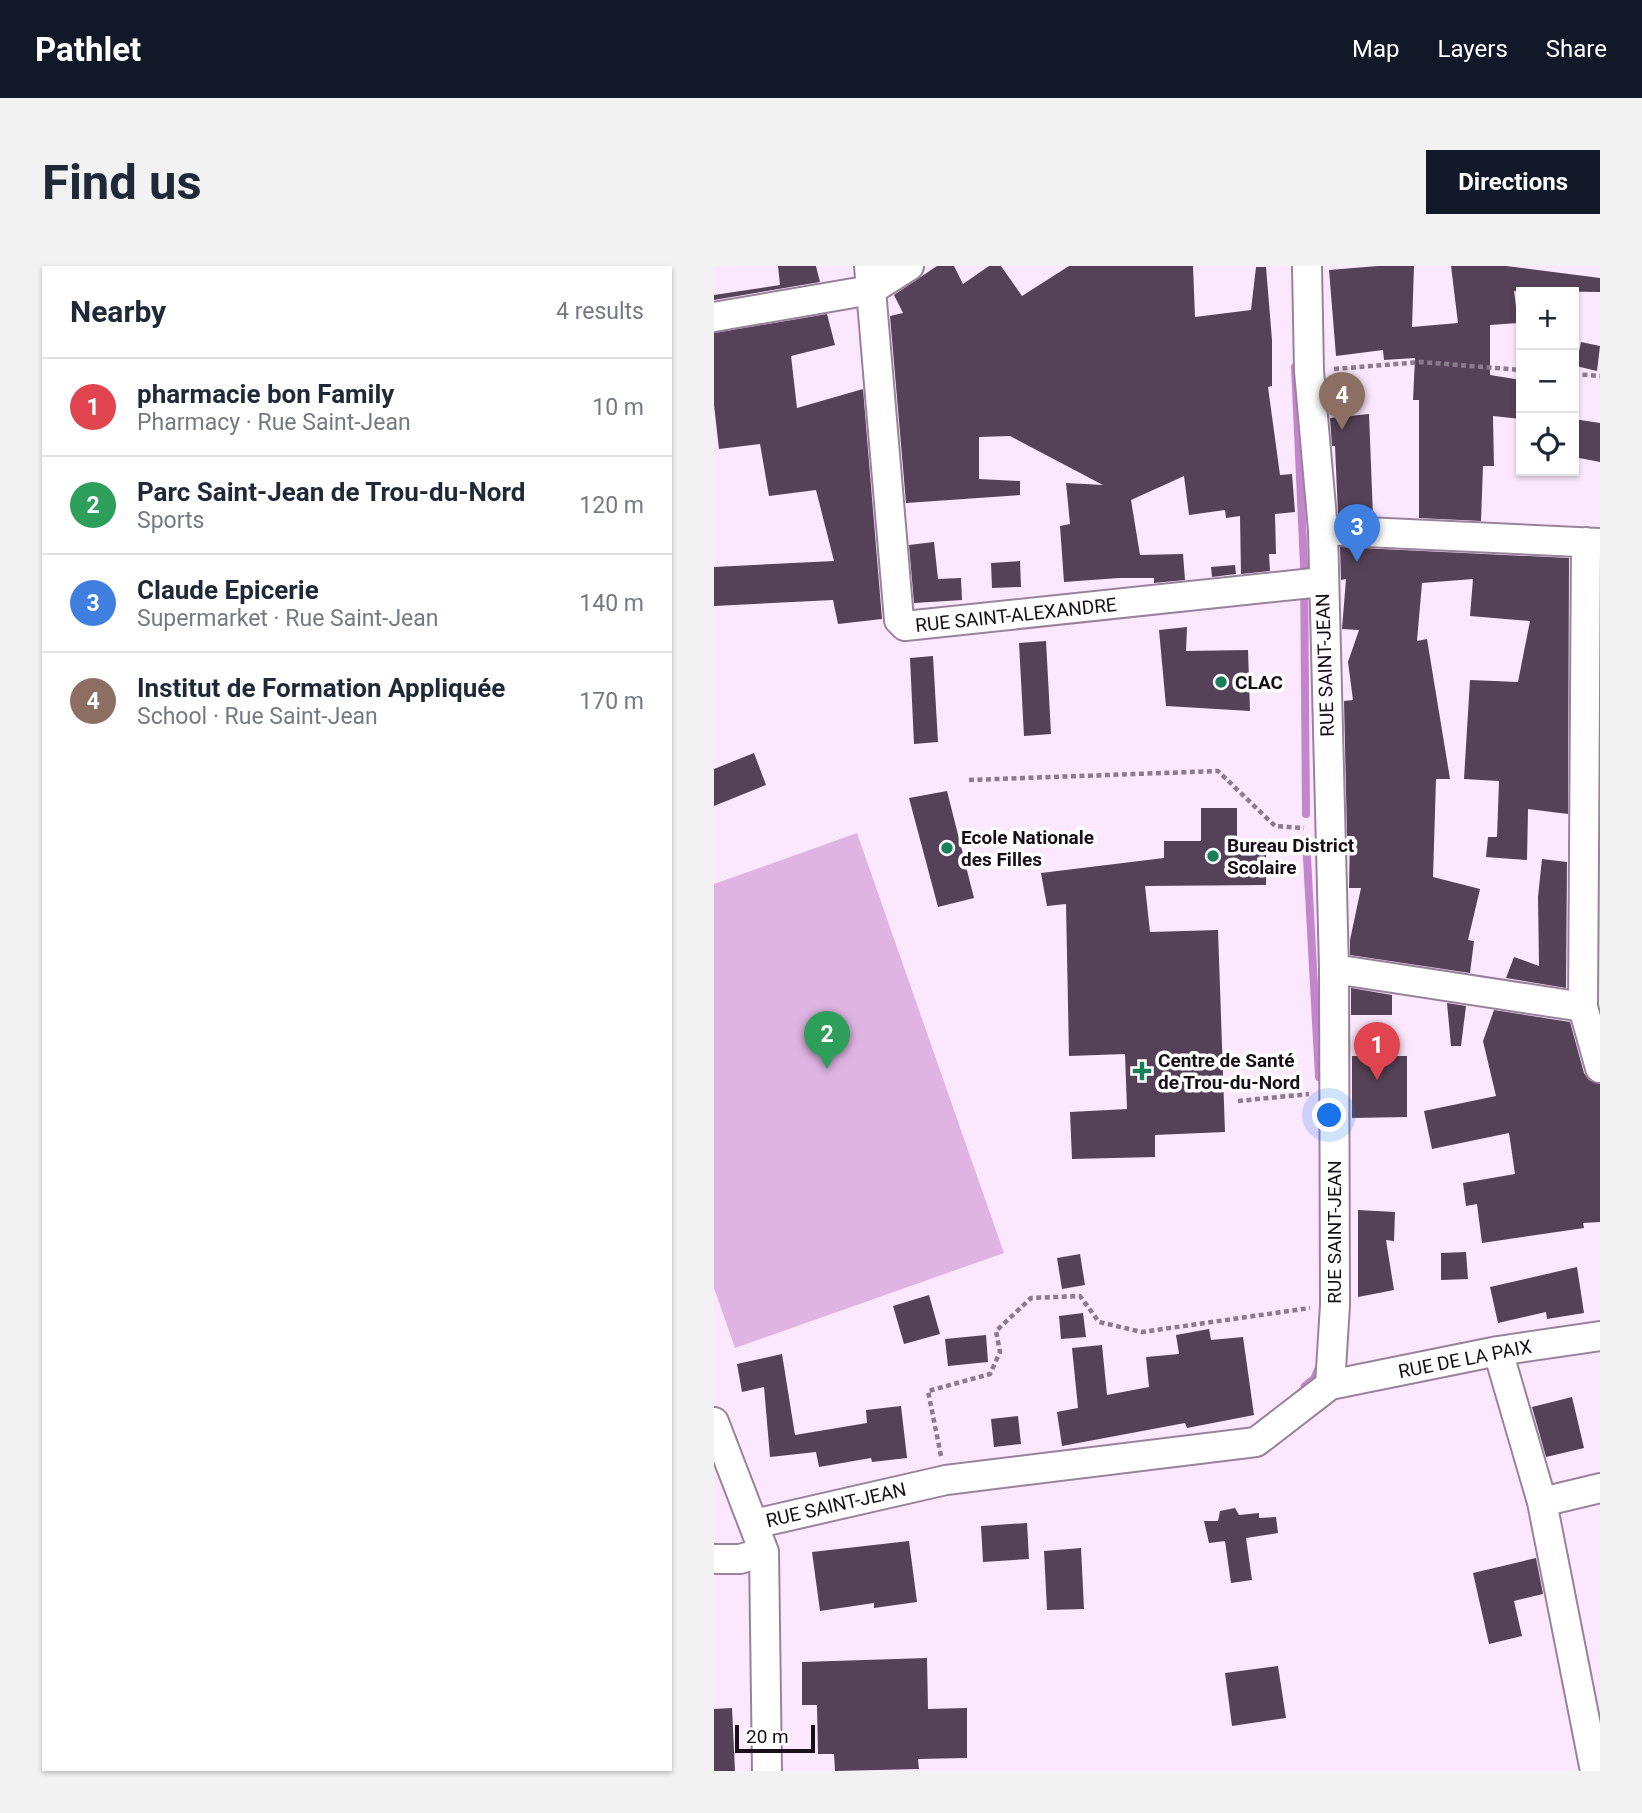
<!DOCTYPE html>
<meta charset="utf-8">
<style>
:root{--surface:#fff;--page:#f2f2f3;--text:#1f2937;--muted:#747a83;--line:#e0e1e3;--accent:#111827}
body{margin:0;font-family:Roboto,sans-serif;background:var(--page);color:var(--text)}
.controls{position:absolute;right:21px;top:21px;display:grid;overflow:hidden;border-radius:0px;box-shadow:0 2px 5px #0004}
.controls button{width:63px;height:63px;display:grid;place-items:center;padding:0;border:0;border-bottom:2px solid var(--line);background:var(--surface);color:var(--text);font:35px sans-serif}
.scale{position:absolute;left:21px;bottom:18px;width:80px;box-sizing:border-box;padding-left:7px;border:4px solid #180f19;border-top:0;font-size:19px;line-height:24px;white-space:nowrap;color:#180f19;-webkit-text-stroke:5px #fff;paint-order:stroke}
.you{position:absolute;left:616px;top:850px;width:24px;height:24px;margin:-18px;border:5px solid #fff;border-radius:50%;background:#1a73e8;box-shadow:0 0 0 10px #1a73e833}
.badge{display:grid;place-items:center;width:46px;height:46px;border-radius:50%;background:var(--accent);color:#fff;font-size:23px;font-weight:700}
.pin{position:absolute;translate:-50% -58px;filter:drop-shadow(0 2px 4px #0008)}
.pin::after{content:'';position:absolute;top:37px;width:24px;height:21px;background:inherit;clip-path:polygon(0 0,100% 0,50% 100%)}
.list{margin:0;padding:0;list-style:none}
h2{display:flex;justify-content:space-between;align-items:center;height:91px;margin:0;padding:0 28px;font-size:30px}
h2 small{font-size:23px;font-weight:400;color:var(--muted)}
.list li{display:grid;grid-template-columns:46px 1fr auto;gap:21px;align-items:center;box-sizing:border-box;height:98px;padding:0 28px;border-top:2px solid var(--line)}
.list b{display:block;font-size:26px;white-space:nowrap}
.list p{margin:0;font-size:23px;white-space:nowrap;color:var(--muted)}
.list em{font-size:23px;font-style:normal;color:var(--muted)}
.icon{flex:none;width:38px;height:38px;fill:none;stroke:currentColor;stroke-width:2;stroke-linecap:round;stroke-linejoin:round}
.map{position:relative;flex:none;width:886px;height:1505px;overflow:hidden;border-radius:0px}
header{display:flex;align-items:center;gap:42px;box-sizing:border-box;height:98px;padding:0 35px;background:var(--accent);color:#fff}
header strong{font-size:33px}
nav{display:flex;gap:38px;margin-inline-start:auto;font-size:24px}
.intro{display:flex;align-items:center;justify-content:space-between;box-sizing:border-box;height:168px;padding:0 42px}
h1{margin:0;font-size:49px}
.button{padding:18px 32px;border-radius:0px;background:var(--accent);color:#fff;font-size:24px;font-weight:700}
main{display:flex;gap:42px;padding:0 42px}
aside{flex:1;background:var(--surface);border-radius:0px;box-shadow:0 2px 5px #0004}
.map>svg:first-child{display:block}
</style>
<header>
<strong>Pathlet</strong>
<nav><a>Map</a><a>Layers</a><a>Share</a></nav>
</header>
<div class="intro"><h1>Find us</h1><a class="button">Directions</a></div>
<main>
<aside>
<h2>Nearby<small>4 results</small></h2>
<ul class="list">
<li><span class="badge" style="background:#e0444e">1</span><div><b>pharmacie bon Family</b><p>Pharmacy · Rue Saint-Jean</p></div><em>10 m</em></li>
<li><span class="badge" style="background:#2e9e5b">2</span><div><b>Parc Saint-Jean de Trou-du-Nord</b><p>Sports</p></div><em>120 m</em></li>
<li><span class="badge" style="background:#3f7fe0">3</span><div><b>Claude Epicerie</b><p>Supermarket · Rue Saint-Jean</p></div><em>140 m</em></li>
<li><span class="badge" style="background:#8d6e63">4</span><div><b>Institut de Formation Appliquée</b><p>School · Rue Saint-Jean</p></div><em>170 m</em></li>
</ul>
</aside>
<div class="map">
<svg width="886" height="1505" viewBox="0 0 886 1505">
<rect width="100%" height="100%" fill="#fce8fe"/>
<path fill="#dfb4e3" d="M143,567l147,420 -269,95 -21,-60v-404z"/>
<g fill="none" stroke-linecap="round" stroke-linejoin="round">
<path stroke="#c385cb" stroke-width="8" d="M581,101l9,198 2,249
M592,573l13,238
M591,1120l9,-7 6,-14"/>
</g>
<path fill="#564258" d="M64,0h38l4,16 -106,18v-5l66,-10z
M223,0h17l9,18 26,-18h12l21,30 47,-30h124l2,51 56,-7 5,-43h10l6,73v46l-4,1 12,88 12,-1 3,38 -20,2 1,40h-7l1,17 -29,3 -1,-58 -14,2 -1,-8 -36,5 -5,-39 -53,24 9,55 43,-1 2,26 -31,3v-5h-35l-55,4 -4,-56 10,-2 -4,-41 37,2 -93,-49 -31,1v42l41,2v14l-114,8 -16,-187 13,-3 -9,-18z
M664,0h36l-2,61 46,-4 -7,-57h55l94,12v14l-86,-1 4,32 -28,2v50l31,5v39l-28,-3 1,50h-11l-2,55 -62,-3v-118h-6l2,-42 -31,2 -1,-10 -47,6 -7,-86z
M113,48l8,31 -44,11 6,52 66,-19 19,230 -44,5 -5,-24 -119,6v-39l120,-6 -18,-71 -47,6 -9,-52 -41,5 -5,-44v-72z
M867,76l19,4 -3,25 -21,-5z
M655,148l4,102 -35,-2 -3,-68h-3l-2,-28z
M860,153l26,4v39l-26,-5z
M220,276l4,37 23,-1 1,22 -48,3 -5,-58z
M626,281l229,11 -1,256 -40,-5 -1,51 -41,-3 2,-20h9l2,-56 -35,-2 6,-99 48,2 12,-61 -60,-5 3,-37 -51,4 -5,58 10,-2 23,140h-14l-3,98 47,12 -12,51 6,1 -4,32 -120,-18v-15l11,-52h-12l1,-52h-3l-3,-135 9,-1 -5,-38 11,-32 -17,-1 4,-50 -5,1z
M306,295l1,26 -29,1 -1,-25z
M521,299l1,9 -24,3 -1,-10z
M473,361l-1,24 62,-1 2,61 -84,-5 -7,-76z
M332,375l5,93 -27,2 -5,-93z
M219,390l5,86 -24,2 -4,-86z
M40,487l12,32 -52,21v-37z
M233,525l27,107 -36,9 -29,-109z
M487,542h36v33l29,-1v45l-121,1 5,46 68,-2 7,202 -70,3v22l-83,2 -2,-47 57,-3 -2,-55 -56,2 -3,-152 -19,2 -6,-33 123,-15v-17h37z
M828,593l25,3 -1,126 -60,-10 8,-21 25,9 -1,-69z
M637,722l41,7v20h-41z
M733,737l19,3 -5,40h-10z
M780,744l76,12 14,51 5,7 11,4v138l-17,1 1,5 -102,15 -5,-39 -11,2 -3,-23 52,-9 -6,-41 -77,16 -8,-38 72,-15 -13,-55z
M638,790h55v61l-55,1z
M644,944l37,2 -1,29 -8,-1 8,50 -36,7z
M752,986l2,27 -27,1v-27z
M366,988l5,31 -23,4 -5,-31z
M863,1001l7,46 -37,6 -1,-7 -48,11 -8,-36z
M215,1029l11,39 -36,10 -11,-38z
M369,1047l3,24 -25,2 -2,-23z
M495,1063l2,11 32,-3 11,78 -67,13 -2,-5 -123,23 -5,-34 21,-4 -6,-60 30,-3 5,50 42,-8 -3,-30 33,-3 -3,-19z
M272,1069l2,27 -40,4 -3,-27z
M68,1088l13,81 72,-12 -1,-13 35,-4 6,52 -35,4 -1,-4 -52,9 -3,-15 -46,5 -6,-70 -22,5 -5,-28z
M858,1131l12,51 -38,9 -14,-50z
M304,1150l3,28 -27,3 -3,-28z
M521,1242l4,7 20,-2v5l17,-1 2,16 -32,5 6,42 -21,3 -6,-42 -16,2 -5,-22h14l2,-10z
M313,1257l2,36 -46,3 -2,-36z
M195,1275l8,61 -43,6v-5l-54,8 -8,-59z
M367,1282l3,61 -37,1 -3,-59z
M822,1292l7,36 -29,7 8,35 -33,8 -16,-71z
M213,1392l1,51 39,-1v50l-49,1 1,10 -84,2 -1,-17h-16l-1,-49h-15v-43z
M564,1400l8,52 -54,8 -7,-53z
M18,1442l3,63h-21v-62z"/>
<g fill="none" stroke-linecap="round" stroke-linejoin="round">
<defs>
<path id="minor" d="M155,0l30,354 6,6 417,-44
M0,51l157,-27 38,-24
M609,264l277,13
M872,276l-3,465 17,61
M620,703l249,38
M784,1085l44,151 53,269
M616,1119l168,-34 102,-15
M0,1156l50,130 3,219
M828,1236l58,-14
M40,1258l192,-44 310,-38 74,-57 5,-80 -1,-336 -11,-439 -14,-159 -2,-105
M2,1293h24l24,-7"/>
</defs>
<use href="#minor" stroke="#99829b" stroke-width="32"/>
<path stroke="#8a7c8c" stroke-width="4.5" stroke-dasharray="5 3.5" stroke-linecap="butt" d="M620,103l87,-7 100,8
M860,108l26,2
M255,514l249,-9 57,55 29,2
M524,835l71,-7
M227,1190l-13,-65 62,-17 10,-22 -4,-21 35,-33 49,-2 19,26 43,10 168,-24"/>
<use href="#minor" stroke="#fff" stroke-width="28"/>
</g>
<g fill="#17805b" stroke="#fff" stroke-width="2.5">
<circle cx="507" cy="416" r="7"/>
<circle cx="233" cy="582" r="7"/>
<circle cx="499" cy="590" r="7"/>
<path d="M424.5 794.5h7v7h7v7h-7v7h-7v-7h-7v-7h7z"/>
</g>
<g text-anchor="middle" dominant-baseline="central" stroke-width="7" stroke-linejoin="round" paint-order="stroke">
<g font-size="19" fill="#180f19" stroke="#fff">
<text transform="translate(302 349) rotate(-6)">RUE SAINT-ALEXANDRE</text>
<text transform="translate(611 399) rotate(-92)">RUE SAINT-JEAN</text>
<text transform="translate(620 966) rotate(-90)">RUE SAINT-JEAN</text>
<text transform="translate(751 1093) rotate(-11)">RUE DE LA PAIX</text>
<text transform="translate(122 1239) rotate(-13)">RUE SAINT-JEAN</text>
</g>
<g font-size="19" font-weight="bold" fill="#180f19" stroke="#fff" text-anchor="start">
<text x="521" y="416">CLAC</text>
<text x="247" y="571">Ecole Nationale<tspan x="247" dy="22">des Filles</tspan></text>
<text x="513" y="579">Bureau District<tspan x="513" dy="22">Scolaire</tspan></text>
<text x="444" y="794">Centre de Santé<tspan x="444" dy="22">de Trou-du-Nord</tspan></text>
</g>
</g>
</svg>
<div class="controls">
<button>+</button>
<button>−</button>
<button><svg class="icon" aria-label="locate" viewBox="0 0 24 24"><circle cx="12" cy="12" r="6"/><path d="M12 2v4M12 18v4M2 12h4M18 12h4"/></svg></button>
</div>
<div class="scale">20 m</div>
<div class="you"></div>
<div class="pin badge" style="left:663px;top:814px;background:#e0444e">1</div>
<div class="pin badge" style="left:113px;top:803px;background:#2e9e5b">2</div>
<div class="pin badge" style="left:643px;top:296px;background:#3f7fe0">3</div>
<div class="pin badge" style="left:628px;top:164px;background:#8d6e63">4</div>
</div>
</main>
